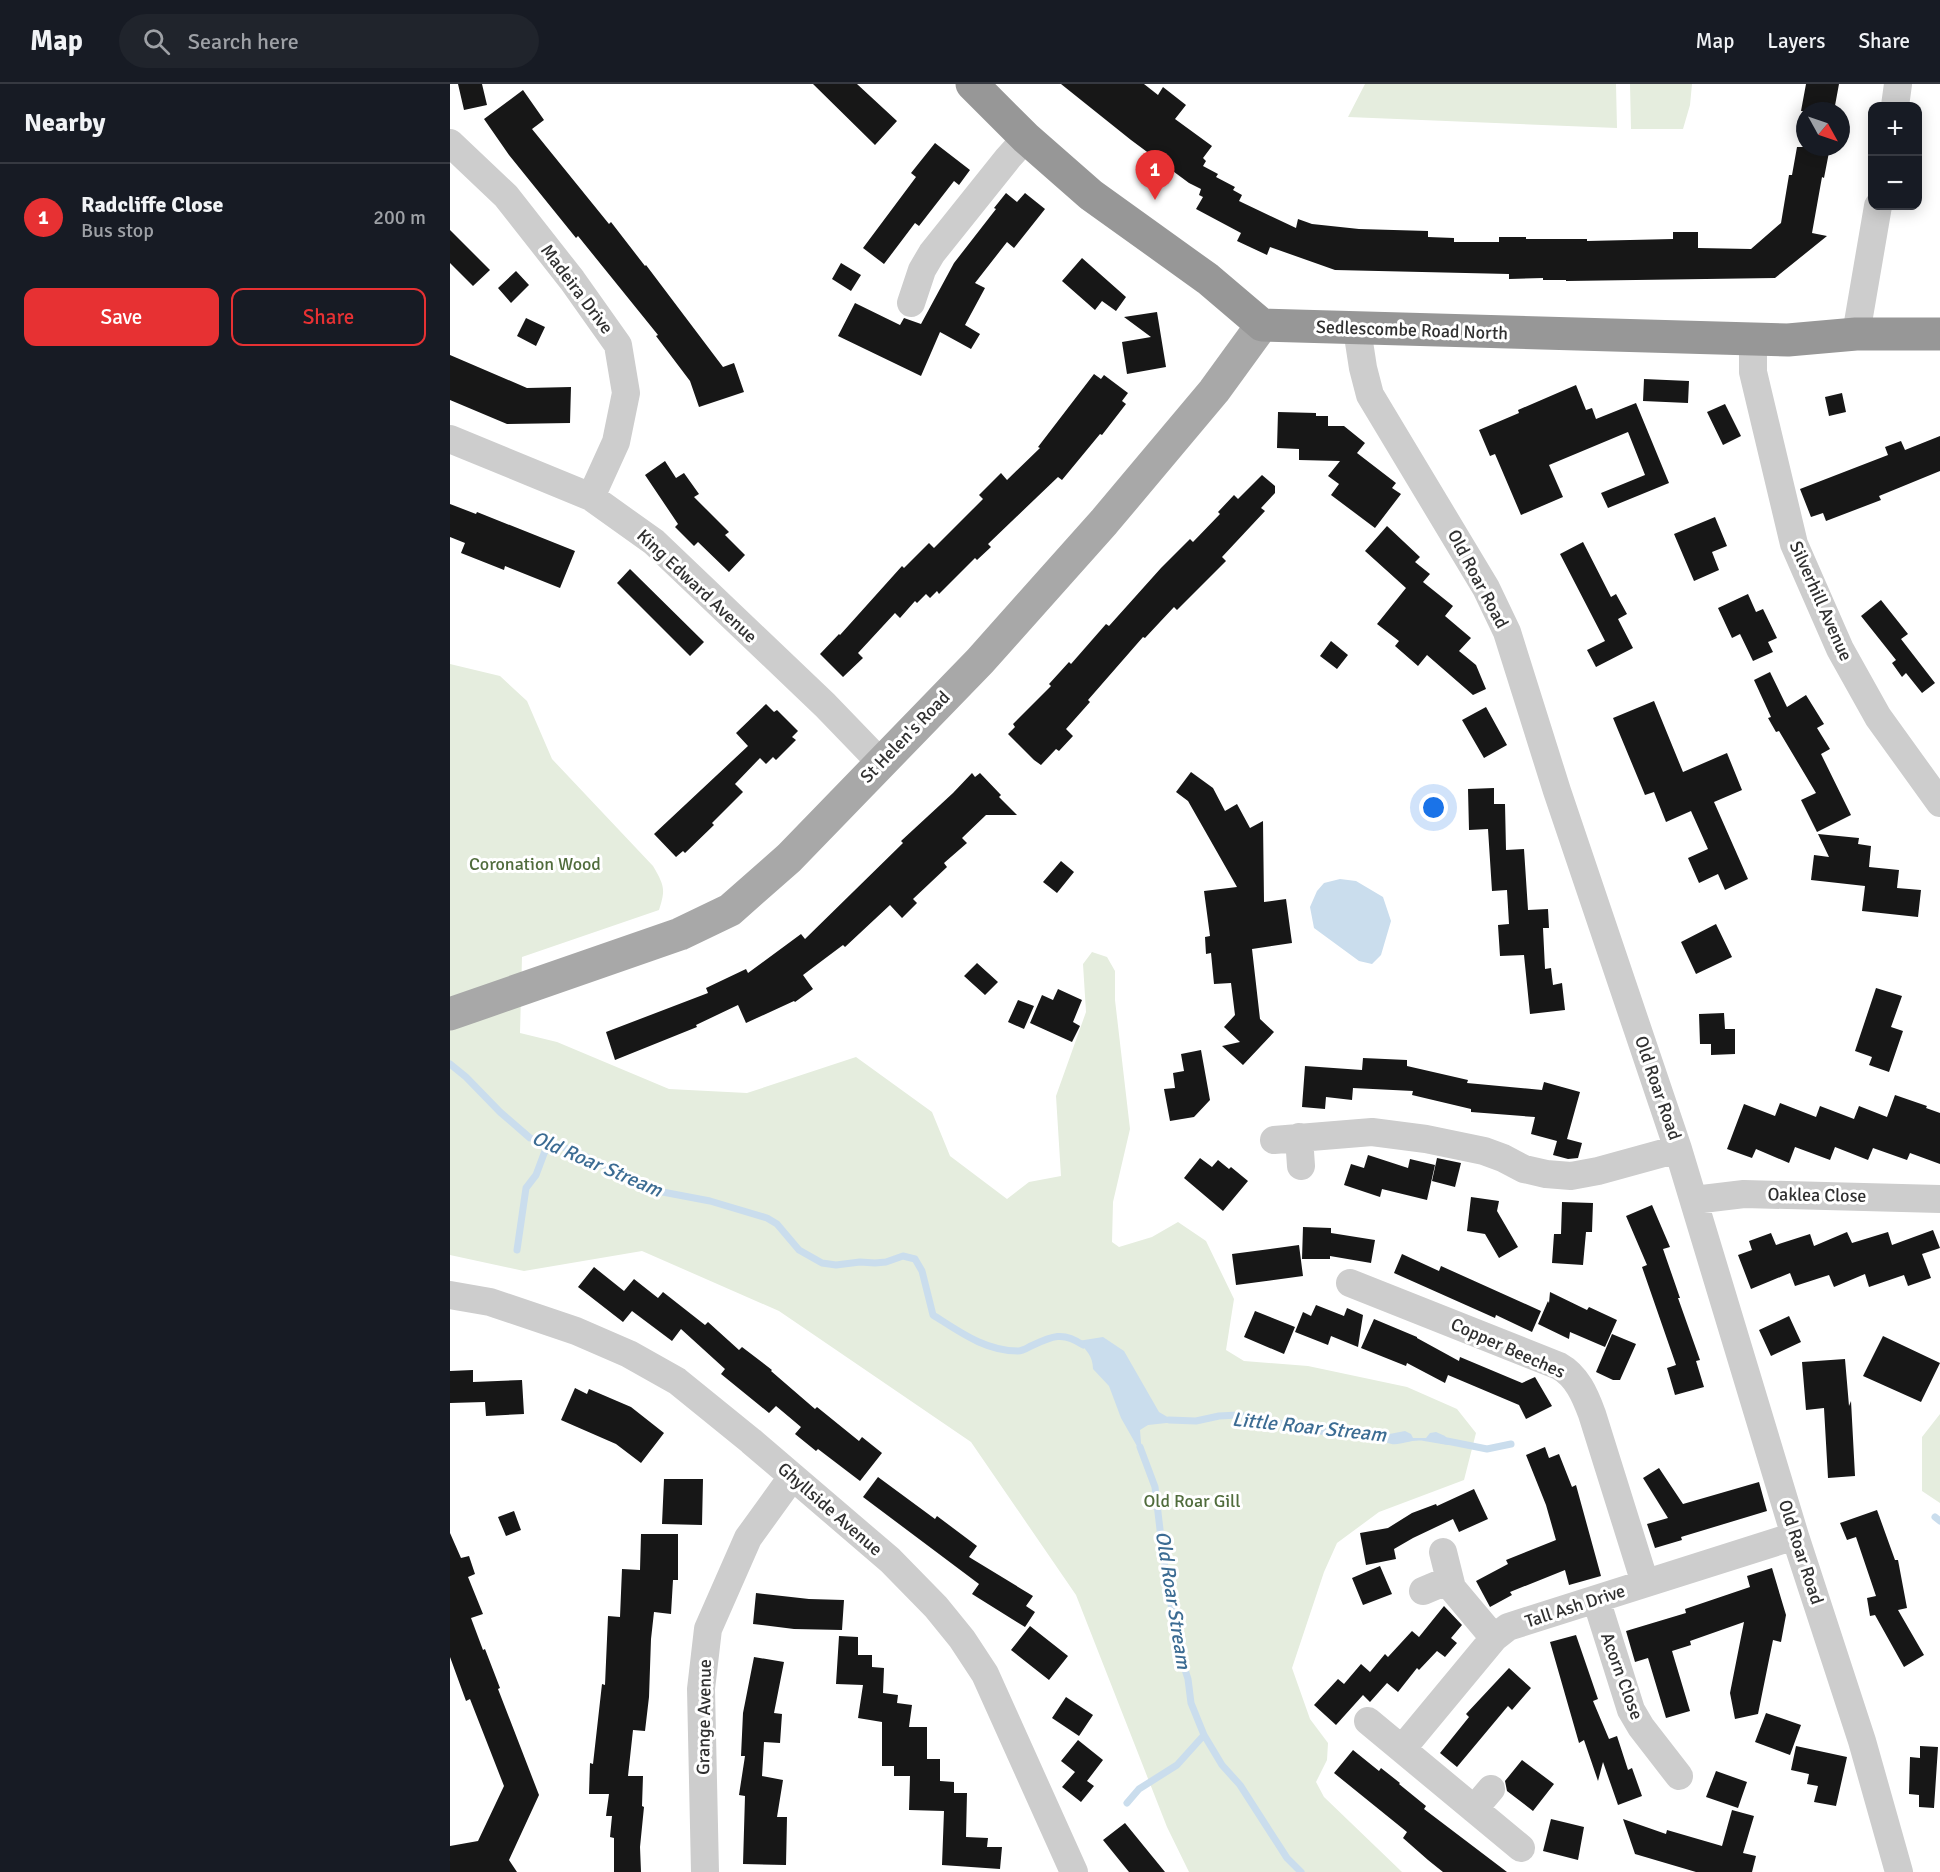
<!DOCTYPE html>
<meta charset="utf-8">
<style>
:root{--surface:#171b24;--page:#20242c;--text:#f1f3f6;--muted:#9ea1a6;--line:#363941;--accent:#e73133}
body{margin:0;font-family:Signika,sans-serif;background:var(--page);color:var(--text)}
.controls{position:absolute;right:18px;top:18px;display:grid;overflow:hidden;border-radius:12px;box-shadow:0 3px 15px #0003}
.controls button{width:54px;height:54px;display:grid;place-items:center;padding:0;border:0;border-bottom:2px solid var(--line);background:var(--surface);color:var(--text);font:30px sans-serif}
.compass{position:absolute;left:1346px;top:18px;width:54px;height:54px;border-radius:50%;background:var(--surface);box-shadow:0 3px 15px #0003;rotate:130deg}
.you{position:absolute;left:984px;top:724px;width:21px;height:21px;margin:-15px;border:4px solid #fff;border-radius:50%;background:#1a73e8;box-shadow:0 0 0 9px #1a73e833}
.badge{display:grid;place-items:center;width:39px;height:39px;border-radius:50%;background:var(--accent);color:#fff;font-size:20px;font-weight:700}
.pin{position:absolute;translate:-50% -50px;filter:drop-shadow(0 2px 3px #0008)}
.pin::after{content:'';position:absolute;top:32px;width:21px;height:18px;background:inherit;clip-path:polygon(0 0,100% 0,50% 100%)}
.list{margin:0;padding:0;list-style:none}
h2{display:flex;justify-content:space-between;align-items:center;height:78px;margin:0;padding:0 24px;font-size:26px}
h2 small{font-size:20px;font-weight:400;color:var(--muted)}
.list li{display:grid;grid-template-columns:39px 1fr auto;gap:18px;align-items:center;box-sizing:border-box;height:108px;padding:0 24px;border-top:2px solid var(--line)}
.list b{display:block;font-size:22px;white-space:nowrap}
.list p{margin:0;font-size:20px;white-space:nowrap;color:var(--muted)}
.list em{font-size:20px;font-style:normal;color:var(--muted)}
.actions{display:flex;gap:12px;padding:18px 24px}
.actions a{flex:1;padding:14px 0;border:2px solid var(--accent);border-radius:12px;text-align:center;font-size:21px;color:var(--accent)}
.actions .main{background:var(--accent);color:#fff}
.icon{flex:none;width:33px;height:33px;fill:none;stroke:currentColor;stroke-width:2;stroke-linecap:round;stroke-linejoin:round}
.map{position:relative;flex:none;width:1490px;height:1788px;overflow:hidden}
header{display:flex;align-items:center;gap:36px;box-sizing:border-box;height:84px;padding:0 30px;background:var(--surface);border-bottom:2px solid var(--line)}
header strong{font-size:28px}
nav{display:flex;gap:33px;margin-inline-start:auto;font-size:21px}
.search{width:420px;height:54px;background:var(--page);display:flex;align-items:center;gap:15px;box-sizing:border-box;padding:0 21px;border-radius:33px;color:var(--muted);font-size:22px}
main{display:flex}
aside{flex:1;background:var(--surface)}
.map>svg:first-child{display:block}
</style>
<header>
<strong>Map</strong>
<div class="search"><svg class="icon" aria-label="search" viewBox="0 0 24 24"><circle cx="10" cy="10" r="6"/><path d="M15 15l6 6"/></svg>Search here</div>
<nav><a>Map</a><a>Layers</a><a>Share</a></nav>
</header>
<main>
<aside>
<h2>Nearby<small></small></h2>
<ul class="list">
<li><span class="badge">1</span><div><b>Radcliffe Close</b><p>Bus stop</p></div><em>200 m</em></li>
</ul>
<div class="actions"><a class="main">Save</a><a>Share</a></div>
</aside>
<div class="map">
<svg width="1490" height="1788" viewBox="0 0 1490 1788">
<rect width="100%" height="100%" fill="#fff"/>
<path fill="#e5edde" d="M915,0h251l1,44 -269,-11z
M1180,0h62l-2,21 -7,24h-52z
M0,580l50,12 27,25 25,58 101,107c11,19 13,23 6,44l-137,47 -2,76 37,9 112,47 78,4 109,-36 76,55 18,44 57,43 22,-17 32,-6 -5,-80 30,-84 -3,-48 9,-12 15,5 8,14v29l15,129 -17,73 -1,40 7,5 33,-10 26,-15 28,19 28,58 -8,51 18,11 64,5 99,21 50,22 19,24 -12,47 -85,32 -42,31 -13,29 -32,96 18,51 18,24 -1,17 -11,22 8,15 78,75h-213l-22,-45 -91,-232 -105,-153 -192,-131 -137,-60 -118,20 -74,-16z
M1490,1330v89l-18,-12v-54z"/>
<path fill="#cadded" d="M890,795l16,2 27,16 8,24 -10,34 -9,9 -13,-3 -45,-33 -4,-21 7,-16 7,-8z
M653,1253l21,14 35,61 17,10 -28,3 -8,5 2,25 -21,-37 -12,-32 -16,-17c0,-13 -7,-19 -15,-28z
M955,1347l6,3 2,4h13l4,-5 6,-1 9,4 6,7 -3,2c-9,-1 -16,-3 -24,-4 -18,-3 -31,12 -45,-5z"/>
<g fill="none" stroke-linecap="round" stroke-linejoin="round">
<path stroke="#cadded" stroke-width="7" d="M0,980l16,13 34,35 30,26 43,12 79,40 58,11 57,17 10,6 22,26 23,13 14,2 24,-3 15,1 11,-1 17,-6 12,3 7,12 11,44c27,17 52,36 85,36 5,0 9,-3 13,-5 21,-10 32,-15 52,-1
M67,1166l9,-62 10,-13 12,-32
M719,1336l27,1 23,-5 19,-1 93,18 58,6
M992,1356l45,9 24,-5
M690,1363l15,40 8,68 15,93 10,31 3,24 13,32 18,30 18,20 47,73 14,14
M1485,1433l5,4
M677,1719l12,-14 38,-24 27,-30"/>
</g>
<path fill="#171717" d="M8,0h24l5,21 -23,5z
M363,0h44l40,37 -22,24z
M611,0h83l14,11 5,-8 23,18 -11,14 37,27 -9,12 3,3 -3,5 15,8 -2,3 19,10 -2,3 9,5 -3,6 57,27 2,-9 14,5 47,5 69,2v6l26,1v4h45v-5h27v2h61v2l86,-2v-7h25v16l53,1 30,-26 8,-48h3l5,-28h33l-6,31 -2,-1 -10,56 15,3 -52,42 -209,3v-1h-23v-2l-34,1v-5l-174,-4 -65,-23 -3,8 -30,-14 4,-8 -45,-24 7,-12 -4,-2 2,-6 -12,-6 -58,-43z
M1356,0h33l-5,27h-33z
M73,6l21,30 -12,9 77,95 2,-2 34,44 1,-1 77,102 11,-4 10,29 -45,15 -9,-26 -34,-45 2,-1 -80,-99 -2,2 -67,-83 -25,-36z
M485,59l35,27 -11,15 -5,-4 -35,45 -4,-3 -31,41 -21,-16 53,-71 -5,-4z
M556,109l11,9 8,-9 20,16 -31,39 -7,-6 -32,41 10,5 -20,37 15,9 -9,15 -31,-17 -19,44 -83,-40 17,-33 45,22 4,-7 17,6 33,-61 42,-54 -2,-1z
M0,146l40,40 -17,16 -23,-23z
M632,174l44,39 -10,14 -14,-10 -7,9 -33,-29z
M391,179l20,12 -10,16 -19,-12z
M66,187l13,14 -18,18 -13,-15z
M707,228l9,55 -39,7 -5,-32 29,-5 -27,-20z
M76,234l19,9 -9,19 -19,-10z
M0,271l77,33 44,-1 -1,36 -63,1 -57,-24z
M644,290l7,5 3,-4 24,18 -6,8 4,3 -24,31 -2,-1 -38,46 -4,-3 -70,67 3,3 -14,13 -2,-2 -36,36 -2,-3 -7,7 -4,-4 -9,9 -2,-2 -15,17 -5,-5 -37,40 5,5 -20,19 -23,-23 19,-20 1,1 62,-69 2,2 25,-25 5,5 49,-49 -4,-4 22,-22 6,7 33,-32 -2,-1z
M1194,295l45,2 -1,22 -45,-2z
M1126,301l10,25 6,-2 4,11 40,-16 33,80 -61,25 -7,-15 44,-18 -17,-43 -79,33 14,32 -42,18 -26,-61 -5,2 -11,-26 40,-17 -1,-3z
M1392,309l4,19 -17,4 -4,-19z
M1275,320l16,32 -18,9 -16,-33z
M828,328l38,1v3h12v10h16l21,17 -8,10 39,30 -4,5 9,6 -26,34 -44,-33 8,-11 -11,-8 12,-15 -41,-1v-11l-22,-1z
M1490,352v35l-61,25 2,4 -55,21 -3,-8 -12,4 -11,-28 88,-34 -3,-8 16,-6 4,9z
M215,377l11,17 8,-5 15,21 -5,3 35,35 -4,3 20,20 -16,17 -31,-30 -4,4 -19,-19 3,-3 -33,-49z
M812,391l13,11v7l-14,15 4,3 -43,46 4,4 -49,49 -3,-3 -29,31 -2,-1 -55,63 2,2 -24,27 7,7 -14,15 -3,-2 -15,16 -7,-5 -26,-26 7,-7 -2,-3 38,-38 -2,-2 20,-22 2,2 35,-40 3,2 52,-58 29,-29 3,3 27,-28 -2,-2 16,-17 4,4z
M0,420l26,10 1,-2 98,39 -15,37 -55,-22 -1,4 -43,-17 4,-10 -15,-6z
M1265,433l12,29 -15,6 7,18 -25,11 -20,-47z
M937,442l33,31 -5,5 15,12 -7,8 30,24 -8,10 26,22 -12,13 17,14 10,24 -13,6 -46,-40 -9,11 -23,-20 4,-5 -22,-17 29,-36 -41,-37z
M1133,458l28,55 5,-3 11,20 -9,5 15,29 -37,19 -9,-17 18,-9 -45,-87z
M180,485l74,73 -14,14 -73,-73z
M1298,510l8,18 7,-3 14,29 -9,4 5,10 -20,9 -13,-27 -8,4 -14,-30z
M1431,516l27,34 -7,5 34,44 -13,10 -16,-20 -4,4 -10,-14 4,-3 -35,-44z
M881,557l17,14 -11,14 -17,-13z
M1320,588l17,35 19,-12 18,29 -7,4 13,21 -9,5 30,61 -34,17 -16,-32 15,-7 -37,-62 -3,1 -8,-14 3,-1 -17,-37z
M1204,617l29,71 44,-19 15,37 -28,12 34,77 -23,11 -7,-16 -19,9 -11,-25 20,-9 -17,-38 -25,11 -12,-30 -9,3 -32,-77z
M316,620l8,8 3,-2 21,21 -6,6 4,3 -20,20 -3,-3 -7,7 -6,-6 -25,26 8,8 -31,31 2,2 -29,28 -2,-2 -7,6 -22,-23 94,-88 -12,-13z
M1036,623l21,38 -23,13 -22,-38z
M741,688l22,16 12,23 12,-7 13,24 13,-7 1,81 22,-3 6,44 -40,6 8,70 14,13 -31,33 -21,-19 18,-4 -16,-15 11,-12 -4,-32 -17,1 -3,-31 -5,1 -1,-17 5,-1 -6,-45 33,-4 -49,-86 -12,-9z
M522,689l3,4 5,-4 21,22 -2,2 18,18h-31l-24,23 5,5 -23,20 3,4 -34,32 4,4 -15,15 -12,-13 -45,42 -2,-2 -40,30 10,14 -18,13 -1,-1 -48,22 -8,-18 -42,20 1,2 -82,33 -9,-28 102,-39 -2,-5 40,-19 2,4 53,-39 4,5 98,-96 -2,-2 52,-48z
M1044,704v16h11l1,46 18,-1 4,61 20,-1 1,19h-6l2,41 6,-1 2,17 9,-2 3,27 -35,4 -6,-59 -24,1 -2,-31 11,-1 -2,-34 -15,1 -4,-62 -19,1 -1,-41z
M1368,750l41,4 -1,6 13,2 -2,21 30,3 -2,18 24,2 -3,27 -56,-6 3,-25 -54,-6 3,-25 15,2z
M611,777l13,11 -17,21 -14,-11z
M1266,840l16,33 -36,17 -15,-32z
M527,879l21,19 -13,13 -21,-19z
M1426,904l26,8 -11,31 12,4 -14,41 -20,-7 3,-8 -17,-6z
M608,905l24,11 -9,22 7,4 -8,16 -42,-19 12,-28 11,5z
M568,916l16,6 -10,23 -16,-7z
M1274,929l1,16h10v25l-24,1v-11h-11l-1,-30z
M751,966l9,50 -16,17 -24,4 -6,-32 11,-1 -2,-15 11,-2 -3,-17z
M913,974l44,2v6l61,14 -1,3 75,7 2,-8 36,10 -13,47 15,4 -4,15 -10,1 -15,-4 4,-14 -26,-7 4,-17 -64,-5v-3l-59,-14 1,-4 -60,-3 -1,12 -26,-3 -1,12 -23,-2 3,-41 57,4z
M1445,1011l32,11 -1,2 14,5v51l-30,-11 -3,7 -34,-12 -5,12 -33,-13 -5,13 -35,-13 -6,16 -33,-14 -4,9 -25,-9 17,-45 31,12 5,-13 36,14 4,-11 34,13 5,-13 28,11z
M918,1071l40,13 2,-9 25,6 -8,35 -45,-11 -2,8 -36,-12 7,-21 13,4z
M750,1074l12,9 6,-7 11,9 2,-2 17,14 -25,30 -39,-33z
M987,1074l24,5 -6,24 -23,-6z
M1021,1113l28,4 -2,10 21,36 -19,11 -14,-24 -18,-3z
M1112,1118l31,1 -1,29h-6l-3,33 -31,-2 2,-29h7z
M1202,1121l18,42 -7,2 17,49h-2l22,62 -4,1 8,26 -29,8 -8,-27 9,-3 -34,-98 5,-2 -21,-49z
M853,1143l28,1v5l44,7 -4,23 -41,-7v3h-28z
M1483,1146l7,18 -18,6 9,24 -23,8 -4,-11 -35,12 -4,-13 -31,13 -5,-12 -34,11 -5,-13 -39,16 -13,-34 14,-5 -3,-9 22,-8 5,12 34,-11 4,12 33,-14 5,11 36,-11 4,13z
M849,1161l4,31 -67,9 -4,-31z
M952,1170l37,17 2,-5 100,45 -9,21 -36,-17 -1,3 -101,-45z
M144,1183l30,24 10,-12 24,19 5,-6 42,33 3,-3 31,28 3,-3 30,23 -1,1 44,38 2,-2 42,34 3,-4 20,16 -22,28 -42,-32 -2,2 -21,-17 6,-7 -25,-21 -7,7 -48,-39 4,-5 -44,-40 -9,12 -40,-30 -9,11 -45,-35z
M1100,1208l37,18 2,-3 28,13 -12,27 -35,-15 -1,7 -31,-15 10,-23 1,2z
M866,1221l28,11 3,-8 16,7 -5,32 -27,-11 -3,9 -33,-13 8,-20 8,4z
M805,1227l40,16 -11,27 -40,-17z
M1339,1232l12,26 -30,14 -12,-26z
M924,1235l43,18v1l42,23 1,-4 62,26 13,-6 17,29 -26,13 -7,-14 -71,-30 -3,8 -38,-20 -1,3 -45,-18z
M1162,1250l24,10 -16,36h-7l-17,-8z
M1433,1252l57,27 -19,39 -58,-26z
M1395,1275l4,47 2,-5 4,75 -27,2 -4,-70 -18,2 -4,-48z
M23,1286v12l49,-2 2,34 -38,2 -1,-14 -35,1v-32z
M125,1304l12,6 2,-5 42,18 33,26 -23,30 -25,-19 -55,-24z
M1095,1363l4,11 10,-4 13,33 4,-2 25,91 -32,9 -4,-15 -55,22 2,3 -22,12 -14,-26 32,-17 -2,-4 50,-20 -10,-35 -20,-50z
M1209,1384l24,36 76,-22 8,29 -86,26 1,3 -27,8 -8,-24 21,-6 -25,-40z
M428,1393l57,42 2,-3 40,30 -8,11 64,39 -7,10 9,6 -10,15 -53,-33 7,-10 -116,-87z
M214,1395h39l-1,46 -40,-1z
M1024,1405l14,30 -29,13 -6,-13 -40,19 -19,11 2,10 -30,6 -6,-32 28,-5 24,-15 24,-9 1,2z
M1427,1426l18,50h3l9,48 -9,2 26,45 -20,12 -29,-52 -5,1 -3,-18 9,-2 -20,-59 -9,3 -7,-17z
M64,1427l7,19 -15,6 -8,-19z
M0,1449l11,25 8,-2 6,18 -7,3 15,37 -12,4 12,32 2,-1 15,39 -2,1 41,106 -30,65 8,12h-67v-26l28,-5 26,-55 -34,-87 -4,2 -16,-44z
M191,1450h37v46h-5l-2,34 -17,-2 -3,27 -2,58 -4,34 -12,-1 -5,46h15l-1,30 2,1 -4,40 1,25h-27v-34l-4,-1 2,-21h-6l3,-22h-20l1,-31 3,1 9,-80 3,1 3,-69 12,1 2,-48 18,1z
M930,1482l12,28 -29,11 -11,-27z
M1322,1484l14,47 -5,27 -8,-2 -15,74 -23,5 -5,-26 14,-71 -54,19 1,4 -19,6 18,60 -24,7 -18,-60 -13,4 -9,-31 60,-18 -1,-4 65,-22 -3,-11z
M306,1509l53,6 35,1 -2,30 -48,-1 -41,-5z
M994,1522l18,19 -11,13 6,5 -12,14 -8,-6 -18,19 -2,-2 -19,24 -11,-9 -17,19 -7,-7 -27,30 -22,-20 24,-26 6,5 17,-20 9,8 15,-18 3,3 24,-26 7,6z
M580,1542l38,30 -19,24 -38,-30z
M1126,1551l22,64 -5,2 16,38 8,-3 11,34 4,-2 10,28 -24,9 -15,-43 -5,19 -14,-41 -5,3 -29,-101z
M389,1552l19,1v18h14v12l12,1 -1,25 15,2 -1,8 15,2 -3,22h18v32h13v22l14,1v11h13l-1,44 22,1 -1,9h15l-2,22 -58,-4 2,-54 -35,-1 1,-34h-16v-10h-12v-44l-24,-4 5,-33 -27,-1z
M304,1573l30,5 -10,51 8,1 -2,29 -16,-1 -2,34 21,4 -6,37h10l-1,48 -43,-1 2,-68 -6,-1 6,-39h-4l2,-43z
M1059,1584l22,20 -19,22 -4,-4 -51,61 -17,-14 29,-36 -3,-3z
M616,1613l27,18 -14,21 -27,-18z
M1316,1629l35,12 -11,30 -35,-13z
M628,1656l25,20 -16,21 7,5 -13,16 -19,-15 13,-15 -14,-11z
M1346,1662l51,11 -11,49 -22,-4 4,-16 -11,-2 2,-10 -18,-4z
M1470,1662l18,1 -4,61 -15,-1v-12l-10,-1 1,-37 10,1z
M903,1666l26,21 2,-3 19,15 -1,1 27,22 -2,3 83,63h-64l-15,-12 -25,-22 4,-6 -73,-59z
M1072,1676l32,24 -21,27 -26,-20 -2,-10z
M1266,1687l31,11 -9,26 -32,-11z
M1282,1726l22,6 -11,37 13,3 -4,16h-56l-61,-18 -12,-35 43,15 1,-4 55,16z
M1101,1735l33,8 -6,33 -35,-9z
M675,1739l40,49h-36l-26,-32z"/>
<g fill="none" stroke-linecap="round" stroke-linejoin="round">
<path stroke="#cdcdcd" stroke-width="28" d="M1445,22l3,-22
M0,59l56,53 66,84 46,65 8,48 -10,49 -25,55
M461,219l11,-33 10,-17 76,-95 18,-20
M907,245l6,39 7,27 116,193 21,44 50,159 121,358 117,387 67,205 37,131
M1406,250l22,-128
M1303,255v33l41,172 46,105 38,68 62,86
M0,355l141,58 63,45 171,163 55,57
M849,1053l2,29
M824,1056l98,-8 54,7 58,12 19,7 21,11 22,5 25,2 27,-5 80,-22
M1244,1116l50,-6 196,5
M900,1199l209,83c18,10 26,29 33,48l53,169
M0,1211l40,7 86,29 53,23 48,27 74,60 139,119 46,47 26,32 23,35 89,198
M993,1468l9,36 42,50
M973,1507l26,-11
M1146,1515l35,111 10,17 38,49
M918,1637l153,127
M952,1665l92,-111 14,-11 287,-91
M1024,1725l17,-20
M255,1788l-4,-183 7,-60 40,-91 44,-61"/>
<path stroke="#a8a8a8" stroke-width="33" d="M0,930l230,-80 50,-24 59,-52 191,-197 124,-139 110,-131 48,-66"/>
<path stroke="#979797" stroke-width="33" d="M522,0l54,54 65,57 117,84 54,46 491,14 35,1 68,-6h84"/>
</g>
<g text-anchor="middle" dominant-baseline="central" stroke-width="6" stroke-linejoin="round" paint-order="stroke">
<g font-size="18" fill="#303030" stroke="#fff">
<text transform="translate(127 205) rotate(53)">Madeira Drive</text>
<text transform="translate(962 246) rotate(2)">Sedlescombe Road North</text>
<text transform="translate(1028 495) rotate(62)">Old Roar Road</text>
<text transform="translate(247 502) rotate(43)">King Edward Avenue</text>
<text transform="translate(1371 517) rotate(66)">Silverhill Avenue</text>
<text transform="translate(455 653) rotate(-46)">St Helen's Road</text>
<text transform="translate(1208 1004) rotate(71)">Old Roar Road</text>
<text transform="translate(1367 1111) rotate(1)">Oaklea Close</text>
<text transform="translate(1058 1264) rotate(24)">Copper Beeches</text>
<text transform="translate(380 1425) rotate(41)">Ghyllside Avenue</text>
<text transform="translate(1351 1468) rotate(72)">Old Roar Road</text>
<text transform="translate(1125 1522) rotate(-18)">Tall Ash Drive</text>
<text transform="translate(1172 1592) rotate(70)">Acorn Close</text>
<text transform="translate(254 1633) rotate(-89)">Grange Avenue</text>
</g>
<g font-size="18" fill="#506c3c" stroke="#fff">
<text x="85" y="780">Coronation Wood</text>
<text x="742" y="1417">Old Roar Gill</text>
</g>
<g font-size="20" font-style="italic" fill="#3c6c93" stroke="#fff">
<text transform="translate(147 1080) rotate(23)">Old Roar Stream</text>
<text transform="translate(859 1343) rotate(6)">Little Roar Stream</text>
<text transform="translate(723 1516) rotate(81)">Old Roar Stream</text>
</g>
</g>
</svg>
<div class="controls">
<button>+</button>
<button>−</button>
</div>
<svg class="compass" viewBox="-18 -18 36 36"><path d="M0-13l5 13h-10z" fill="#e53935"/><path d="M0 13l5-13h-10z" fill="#9ea1a6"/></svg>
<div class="you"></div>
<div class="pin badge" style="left:705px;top:116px">1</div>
</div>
</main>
